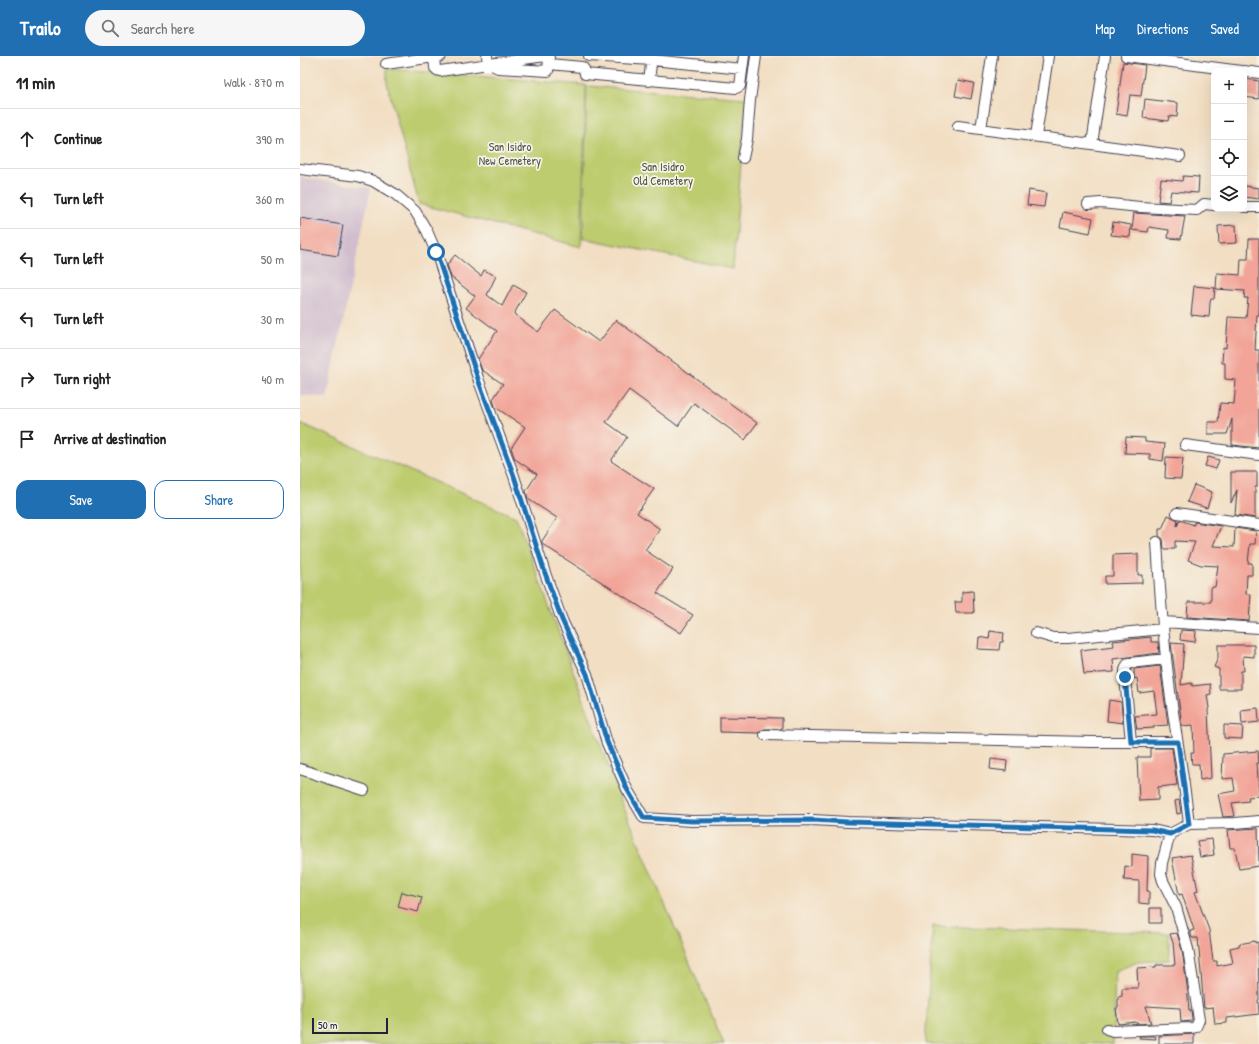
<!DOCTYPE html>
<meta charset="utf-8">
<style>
:root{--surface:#fff;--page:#f6f6f6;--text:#222;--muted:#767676;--line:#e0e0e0;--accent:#1f6fb2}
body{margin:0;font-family:"Patrick Hand",sans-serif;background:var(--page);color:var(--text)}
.controls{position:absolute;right:12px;top:12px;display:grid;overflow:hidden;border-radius:8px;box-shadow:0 4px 16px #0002}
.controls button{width:36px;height:36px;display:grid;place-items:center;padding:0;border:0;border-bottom:1px solid var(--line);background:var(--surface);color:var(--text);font:20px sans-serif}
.scale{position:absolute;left:12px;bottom:10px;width:76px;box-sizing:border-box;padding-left:4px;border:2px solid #22223b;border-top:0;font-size:11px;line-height:14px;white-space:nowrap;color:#22223b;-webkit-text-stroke:3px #f7f3e8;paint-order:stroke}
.stop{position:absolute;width:12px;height:12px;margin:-9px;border:3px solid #1f6fb2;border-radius:50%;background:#fff}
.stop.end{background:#1f6fb2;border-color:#fff;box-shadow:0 1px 4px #0008}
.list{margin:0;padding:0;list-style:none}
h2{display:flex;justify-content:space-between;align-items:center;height:52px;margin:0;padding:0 16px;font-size:17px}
h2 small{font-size:13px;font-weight:400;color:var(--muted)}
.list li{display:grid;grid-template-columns:26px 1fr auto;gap:12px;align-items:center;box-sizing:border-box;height:60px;padding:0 16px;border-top:1px solid var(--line)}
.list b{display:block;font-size:15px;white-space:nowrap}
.list em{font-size:13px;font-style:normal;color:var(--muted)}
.actions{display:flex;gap:8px;padding:12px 16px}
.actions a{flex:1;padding:9px 0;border:1px solid var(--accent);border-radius:12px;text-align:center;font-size:14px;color:var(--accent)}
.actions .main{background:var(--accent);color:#fff}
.icon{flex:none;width:22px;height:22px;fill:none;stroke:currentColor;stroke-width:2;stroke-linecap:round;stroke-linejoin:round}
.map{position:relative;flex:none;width:959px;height:988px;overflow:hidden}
header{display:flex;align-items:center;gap:24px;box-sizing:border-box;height:56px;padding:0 20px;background:var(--accent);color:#fff}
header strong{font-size:19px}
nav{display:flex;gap:22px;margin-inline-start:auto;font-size:14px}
.search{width:280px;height:36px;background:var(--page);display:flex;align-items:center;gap:10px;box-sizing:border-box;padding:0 14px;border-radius:22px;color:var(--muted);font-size:15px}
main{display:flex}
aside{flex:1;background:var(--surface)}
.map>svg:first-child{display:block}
</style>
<header>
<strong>Trailo</strong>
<div class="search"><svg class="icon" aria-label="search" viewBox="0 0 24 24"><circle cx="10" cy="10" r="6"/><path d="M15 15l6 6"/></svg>Search here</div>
<nav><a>Map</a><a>Directions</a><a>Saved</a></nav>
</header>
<main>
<aside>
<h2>11 min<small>Walk · 870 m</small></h2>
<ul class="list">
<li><svg class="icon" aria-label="ahead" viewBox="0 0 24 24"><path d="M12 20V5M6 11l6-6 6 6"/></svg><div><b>Continue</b></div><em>390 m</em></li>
<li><svg class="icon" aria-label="left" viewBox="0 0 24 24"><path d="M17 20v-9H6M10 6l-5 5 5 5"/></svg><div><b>Turn left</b></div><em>360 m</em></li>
<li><svg class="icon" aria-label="left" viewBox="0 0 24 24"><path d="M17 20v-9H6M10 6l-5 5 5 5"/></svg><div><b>Turn left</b></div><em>50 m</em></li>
<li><svg class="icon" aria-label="left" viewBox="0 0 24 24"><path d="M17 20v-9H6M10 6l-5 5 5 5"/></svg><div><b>Turn left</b></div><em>30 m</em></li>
<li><svg class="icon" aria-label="right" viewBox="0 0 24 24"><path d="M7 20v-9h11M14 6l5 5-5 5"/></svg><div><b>Turn right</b></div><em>40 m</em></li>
<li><svg class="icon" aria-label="arrive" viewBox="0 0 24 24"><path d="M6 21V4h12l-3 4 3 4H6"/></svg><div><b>Arrive at destination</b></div></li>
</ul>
<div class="actions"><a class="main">Save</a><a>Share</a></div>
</aside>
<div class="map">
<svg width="959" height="988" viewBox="0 0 959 988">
<rect width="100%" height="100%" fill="#f7f3e8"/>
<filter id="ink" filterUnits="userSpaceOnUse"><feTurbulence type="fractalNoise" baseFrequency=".025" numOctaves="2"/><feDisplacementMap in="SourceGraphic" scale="8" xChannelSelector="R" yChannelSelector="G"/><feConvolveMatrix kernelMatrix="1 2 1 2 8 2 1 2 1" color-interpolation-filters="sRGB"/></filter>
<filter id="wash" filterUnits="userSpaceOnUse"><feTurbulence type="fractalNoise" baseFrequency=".012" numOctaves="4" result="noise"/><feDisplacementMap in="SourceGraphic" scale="16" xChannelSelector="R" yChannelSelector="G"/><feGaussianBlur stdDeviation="0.9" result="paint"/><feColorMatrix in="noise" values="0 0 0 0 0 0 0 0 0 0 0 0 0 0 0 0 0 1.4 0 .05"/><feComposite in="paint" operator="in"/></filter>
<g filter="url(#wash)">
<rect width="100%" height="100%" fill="#f2dec2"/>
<path fill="#d0bdce" d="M0,121l71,11 -44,210 -27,-3z"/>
<path fill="#bdcc6e" stroke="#707754" d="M87,13l199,16 -5,162 -162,-43 -32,-121z
M287,30l159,12 -13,171 -150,-31z
M0,367l216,94 106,286 102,241h-424z
M633,870l236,7v27l-31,2 -23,9 -2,73h-188z"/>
<g id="blocks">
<path fill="#f2a498" d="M823,6l22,3 -4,31 -11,-1 -3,21 -11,-2z
M946,23l13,2v18l-15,-2v-9z
M658,24l16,3 -3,16 -16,-3z
M845,43l33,4 -1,14 -8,-1 -1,5 -25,-3z
M883,120l16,1 -1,16 -27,-2 -2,11 -11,-1 3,-22 21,2z
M945,130l14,2v11l-15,-2z
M729,134l17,3 -2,14 -17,-2z
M763,156l30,6 -3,15 -30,-6z
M834,157l51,3 -4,23 -13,-1 1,-8 -20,-3 -1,5 -16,-2z
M0,162l43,7 -5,31 -38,-6z
M813,166l18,3 -1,12 -19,-2z
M936,169l1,18 -18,1 -1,-18z
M949,183h10v76h-2l-2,35h4v98l-27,-3v-26l-5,15h-19v-12h10l2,-19 14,1 2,-24 -11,-1v-16h-3l1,-16 3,1 2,-31 18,1 2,-20h-4l1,-7 -29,-2 1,-16 23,2 1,-16h7z
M155,199l26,21 3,-6 12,6 -9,19 15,11 11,-21 13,7 -12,22 24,18 17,-22 44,32 17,-22 141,103 -12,17 -51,-37 -16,23 -49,-36 -23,32 21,15 -16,24 43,28 -17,24 23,16 -15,21 28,19 -16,24 36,22 -12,18 -139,-89v-3l15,-23 -29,-19 -2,-8 11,-17 -22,-15 -4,-11 14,-21 -30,-20 -2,-8 10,-15 -21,-14 -4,-11 19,-28 -31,-23 9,-12 -24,-19 -4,-12z
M894,230l21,2 -1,11h-3l-1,4 -1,14 -18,-2z
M826,381l19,1v4l20,2 -2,17 -13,-2v-5l-25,-1z
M866,401l17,1 -2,21 -16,-1z
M908,401l11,3 -3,9 -11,-3z
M931,416h26v15h-2v31l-20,-3 2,-25 -6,13z
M894,429l18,7 -5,16 -20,-6z
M868,459l10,5 -1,6 3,-6 14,5v-3l27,4 -8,20 21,1 1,-19 21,3 -1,13h-5l-2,19h4v12h-5l-1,19h5l-2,27 -62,-4 1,-15h23v-15h4l3,-21 -17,-1 -13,-5 7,-18 -20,-1v8h-11l-1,-10 -4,-3v-7h3z
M838,498v21h4v8l-37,1v-8h8v-21z
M673,535l1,22h-18l-1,-11h7v-10z
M881,574l15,1 -1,11 -15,-2z
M690,575l14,2 -1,9h-3l-1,8 -21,-1 1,-12 10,2z
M851,581v5h7l1,11 -46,6 1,13 -30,2 -3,-24 33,-4 -1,-5z
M871,587l13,1 -3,41 11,-2v3l18,-2 1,10 -4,1 2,13 -1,1 3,69 -11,2 -1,-16h-7l-1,-11h3l-1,-28 -11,1z
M918,589h36v12l-11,-1 1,15h-3v18h-22v-20l-5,-2 4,-9z
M860,610l8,59 -14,1v2l-17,1 -2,-13 22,-2 -3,-23 -15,2 -2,-15 -3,1v-10z
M809,644l12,2 2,21 -16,-2z
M958,652l1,14 -17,2 -1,-14z
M420,661l62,1v11h-17l-3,1 -3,3 -39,-1z
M924,669l19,1 -1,13 -18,-1z
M850,692h22l5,37 -19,2v13l-19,1 -2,-44h13z
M958,695l1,12h-2l2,33 -11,1 1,4 -17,2 3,13 -12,1 -5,-23 17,-3 -2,-13 -11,1 1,-25z
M691,703l16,2 -1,10 -16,-2z
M879,744l2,13 -4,1 -2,-13z
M958,772l1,38 -20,3 -4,-21h-5l-2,-18z
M912,783l2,16 -14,2 -3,-16z
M832,798l16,2 -1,35h2v13l-10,-1v-22l-15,-1 1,-14 7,1z
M891,799l7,36 -3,1 14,38 4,31h4v5l16,-3 -3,-15 9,-2v-2l16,-3v2l3,-1 1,58h-1l1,14 -32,4v5l-12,1 -2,-17 -9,1 -6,-70h-6l-2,-7 4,-1 -12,-36 -3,1 -7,-37z
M102,836l20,5 -4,15 -20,-5z
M850,852h11v15h-11z
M877,877l5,17 5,36 2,24h2l1,9 -1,2 -10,1 -1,-14 -34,-2 5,17 -14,1 -1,-2 -18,2 -2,-16h2v-11l4,-1v-8h16l-1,-20 19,-1v-2h19l-2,-22 -3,-9z
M894,978v10h-35v-8z
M840,980h15l1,3 -17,-1z"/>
</g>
</g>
<g filter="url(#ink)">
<use href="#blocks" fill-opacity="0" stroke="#413e4f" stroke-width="1"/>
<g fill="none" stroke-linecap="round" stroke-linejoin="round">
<defs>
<path id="minor" d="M187,0l1,7 10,5 50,3 1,-13
M289,0l63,4 90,9
M826,0l115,15
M134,1l1,11 2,2 3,1 105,-15
M86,8l55,-8
M249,8l33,3 2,2 1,5 151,14 4,-2 4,-30
M944,15l15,2
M349,25l3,-25
M658,70l222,30
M681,73l11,-73
M736,80l12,-80
M792,88l13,-88
M443,102l4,-19 3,-39 6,-44
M0,113l58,7 15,5 22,13 20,17 12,20 9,21 43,129 35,95 31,97 17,47 25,54 20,69 20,46 17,29 48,3 121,-1 35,2 305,8 17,4 19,-10 46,-1 24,-2
M788,148l13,-1 39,4 57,3 7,-6 10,1
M944,151h15
M885,389l74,10
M877,457l82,12
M857,486c3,50 6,99 13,149 6,44 14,88 19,133
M863,566l96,6
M736,577l17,5h15l95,-9
M465,679l326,7h86
M831,686l-6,-65v-7l2,-5 3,-2 36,-4
M0,713l64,21
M807,973l6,2 78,-3 5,-1 3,-7 -11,-71 -12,-42 -13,-26 -2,-7 1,-11 8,-29"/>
</defs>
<use href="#minor" stroke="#413e4f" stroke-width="12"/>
<use href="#minor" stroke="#fff" stroke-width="10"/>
</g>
</g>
<g fill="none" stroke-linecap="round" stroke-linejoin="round" filter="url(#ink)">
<path stroke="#1f6fb2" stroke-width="5" d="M136,196l43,130 35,94 31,97 17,47 25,54 20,68 20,47 17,29 48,3 121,-1 35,2 304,8 18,4 19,-10 -11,-82h-47l-6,-65"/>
</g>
<g text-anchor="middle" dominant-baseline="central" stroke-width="3.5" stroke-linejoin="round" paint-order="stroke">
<g font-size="12" fill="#50554a" stroke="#f7f3e8">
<text x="210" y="90">San Isidro<tspan x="210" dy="14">New Cemetery</tspan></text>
<text x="363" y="110">San Isidro<tspan x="363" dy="14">Old Cemetery</tspan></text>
</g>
</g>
</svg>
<div class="controls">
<button>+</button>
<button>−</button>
<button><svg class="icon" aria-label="locate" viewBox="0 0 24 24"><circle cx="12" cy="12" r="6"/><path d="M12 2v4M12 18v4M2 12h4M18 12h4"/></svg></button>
<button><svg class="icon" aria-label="layers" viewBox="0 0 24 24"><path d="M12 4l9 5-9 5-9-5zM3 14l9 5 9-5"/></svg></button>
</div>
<div class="scale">50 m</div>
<div class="stop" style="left:136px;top:196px"></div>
<div class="stop end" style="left:825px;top:621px"></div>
</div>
</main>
